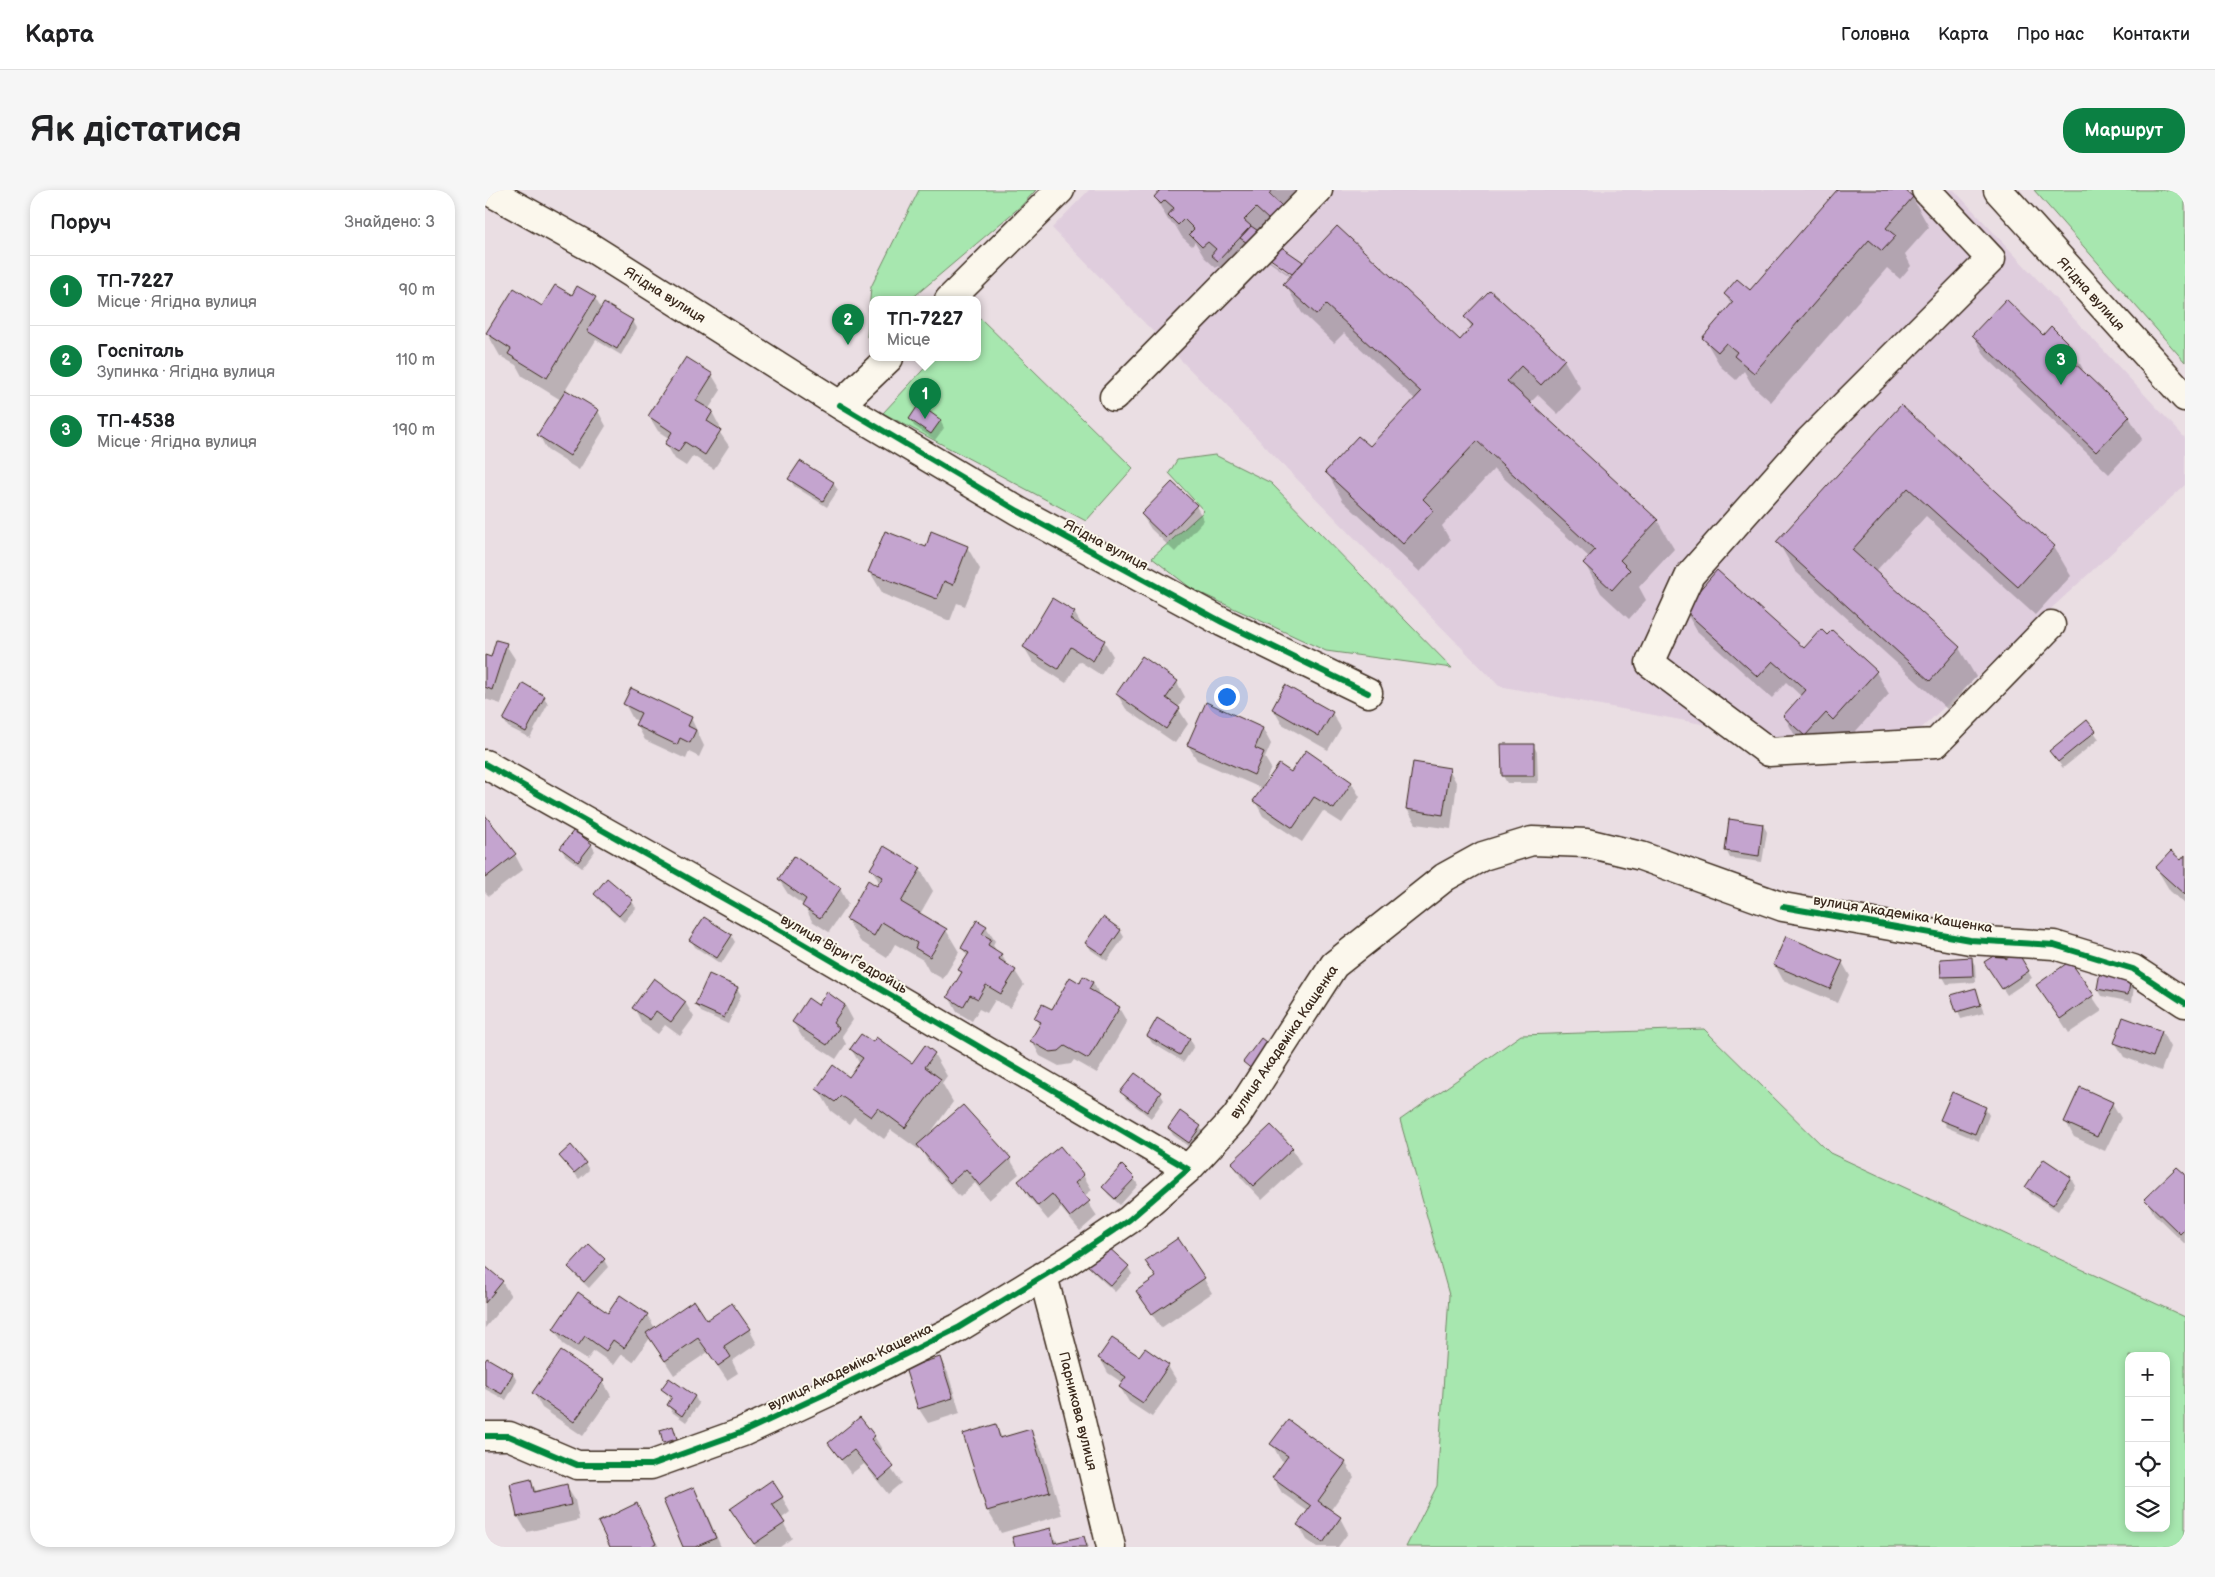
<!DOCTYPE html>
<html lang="uk">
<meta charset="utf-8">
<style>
:root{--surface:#fff;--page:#f6f6f6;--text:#202124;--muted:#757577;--line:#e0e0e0;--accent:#0b8043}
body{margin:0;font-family:"Balsamiq Sans",sans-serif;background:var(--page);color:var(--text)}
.controls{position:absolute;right:15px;bottom:15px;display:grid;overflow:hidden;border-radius:10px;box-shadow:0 2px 8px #0003}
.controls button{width:45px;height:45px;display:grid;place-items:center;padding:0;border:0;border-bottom:1px solid var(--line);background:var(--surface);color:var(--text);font:25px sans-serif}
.you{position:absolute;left:741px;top:506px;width:18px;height:18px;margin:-12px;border:4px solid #fff;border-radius:50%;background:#1a73e8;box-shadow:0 0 0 8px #1a73e833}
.badge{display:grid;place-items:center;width:32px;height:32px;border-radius:50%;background:var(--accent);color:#fff;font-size:16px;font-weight:700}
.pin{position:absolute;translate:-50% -41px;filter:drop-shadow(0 1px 2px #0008)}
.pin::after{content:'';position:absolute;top:26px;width:18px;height:15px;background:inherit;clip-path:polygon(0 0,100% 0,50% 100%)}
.popup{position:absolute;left:384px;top:106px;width:112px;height:65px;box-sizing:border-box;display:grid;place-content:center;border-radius:10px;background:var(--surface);filter:drop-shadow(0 1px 4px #0005);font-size:16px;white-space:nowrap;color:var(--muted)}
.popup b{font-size:19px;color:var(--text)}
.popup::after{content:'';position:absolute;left:50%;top:100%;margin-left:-10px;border:10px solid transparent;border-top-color:var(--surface)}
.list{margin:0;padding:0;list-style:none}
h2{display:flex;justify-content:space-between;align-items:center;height:65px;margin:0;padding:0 20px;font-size:21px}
h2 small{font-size:16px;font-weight:400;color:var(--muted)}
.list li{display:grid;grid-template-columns:32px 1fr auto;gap:15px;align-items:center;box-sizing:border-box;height:70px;padding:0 20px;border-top:1px solid var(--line)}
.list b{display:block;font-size:19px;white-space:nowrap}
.list p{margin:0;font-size:16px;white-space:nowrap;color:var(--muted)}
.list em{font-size:16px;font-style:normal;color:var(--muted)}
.icon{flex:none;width:28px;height:28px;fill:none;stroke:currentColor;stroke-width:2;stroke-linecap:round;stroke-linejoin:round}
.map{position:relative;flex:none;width:1700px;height:1357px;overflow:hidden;border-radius:20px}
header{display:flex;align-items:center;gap:30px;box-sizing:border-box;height:70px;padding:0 25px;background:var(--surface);border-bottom:1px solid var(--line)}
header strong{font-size:24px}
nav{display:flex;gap:28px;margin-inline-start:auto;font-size:18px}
.intro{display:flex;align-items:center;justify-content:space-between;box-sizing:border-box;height:120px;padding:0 30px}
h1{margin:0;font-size:35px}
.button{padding:12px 22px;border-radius:20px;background:var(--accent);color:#fff;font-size:18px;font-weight:700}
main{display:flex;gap:30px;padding:0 30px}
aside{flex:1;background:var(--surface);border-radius:20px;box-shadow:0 2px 8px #0003}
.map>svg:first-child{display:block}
</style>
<header>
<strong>Карта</strong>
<nav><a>Головна</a><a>Карта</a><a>Про нас</a><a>Контакти</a></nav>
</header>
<div class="intro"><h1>Як дістатися</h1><a class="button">Маршрут</a></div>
<main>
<aside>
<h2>Поруч<small>Знайдено: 3</small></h2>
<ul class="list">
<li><span class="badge">1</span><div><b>ТП-7227</b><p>Місце · Ягідна вулиця</p></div><em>90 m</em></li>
<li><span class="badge">2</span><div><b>Госпіталь</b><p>Зупинка · Ягідна вулиця</p></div><em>110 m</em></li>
<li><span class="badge">3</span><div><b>ТП-4538</b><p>Місце · Ягідна вулиця</p></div><em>190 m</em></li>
</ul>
</aside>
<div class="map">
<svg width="1700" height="1357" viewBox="0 0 1700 1357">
<rect width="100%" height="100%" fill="#eadee3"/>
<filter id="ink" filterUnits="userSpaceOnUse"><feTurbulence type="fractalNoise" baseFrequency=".02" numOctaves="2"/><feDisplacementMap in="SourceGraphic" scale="10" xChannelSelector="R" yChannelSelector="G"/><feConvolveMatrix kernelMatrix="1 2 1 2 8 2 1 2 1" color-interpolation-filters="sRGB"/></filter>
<g filter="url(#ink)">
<path fill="#dfcddd" d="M604,0h865l231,248v47l-297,274 -389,-73 -447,-458z"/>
<path fill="#a7e7af" stroke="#718866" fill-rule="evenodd" d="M434,0h117l-15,16 -111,94h-37l-1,33 -5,4 4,-50z
M1549,0h151v172z
M493,126l155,152 -47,53 -203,-108 51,-55h43z
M730,265l56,28 181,185 -126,-17 -134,-62 -40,-31 52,-47 -35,-38 8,-13z
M1219,839l126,124 355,164v230h-779l31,-61 12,-191 -49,-175 121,-85zM1644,1166h37v172h-37z"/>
<path fill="#0003" fill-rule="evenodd" d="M677,0h144l-43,46 40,28 157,77 12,-13 -6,-11 24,-25 74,68 17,29 -23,25 -20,-19 -8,8 127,117 17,29 -35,38 7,13 -17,19 -28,-26 -16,-29 5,-6 -96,-89 -52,57 8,14 -30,32 -77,-71 -16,-29 43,-24 46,-48 -72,-67 -10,10 -32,-30 -17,-29 6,-7 -33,-23 -33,23 -7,-11 -2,2 -12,-11 -9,-15 -3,4 -10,-9 -7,-12 -7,-5 -13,-23zM776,61l37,26 -2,2 -37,-26z
M1354,0h64l9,7 17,30 -24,27 6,12 -11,13 -13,-11 -116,134 -19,-17 -8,-14 -8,9 -15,-13 -17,-29 28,-32 -7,-12 25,-2z
M87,106l23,2 7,12 2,-5 29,16 4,7 -16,27 -25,-15 -31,51 33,20 8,15 -27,44 -32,-20 -8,-15 22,-35 -39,-24 -6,-11 -16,-9 -13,-23z
M1488,145l70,1 27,10 13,23 -2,2 48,46 13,22 -33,35 -123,-117z
M202,168l25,17 9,15 -13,20 4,2 8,15 -2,3 11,16 -15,23 -21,-13 -7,10 -11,-7 -9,-15 4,-5 -12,-8 -9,-15z
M1416,217l153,140 17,29 -36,39 -109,-99 -51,56 84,76 17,29 -29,32 -152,-138 -17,-29z
M425,229l30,1 4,8 -9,12 -21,-14z
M315,272l33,21 5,7 -11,17 -33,-21 -4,-7z
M711,316l8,14 -29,32 -24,-23 -9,-14z
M482,357l13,22 -15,37 -8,-3 -7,18 -67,-27 -13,-22 56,-24z
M1199,419l120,41 24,-13 4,-5 44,40 13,22 -42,47 -8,-7 -21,23 -21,-18 -13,-23 18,-19 -16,-15 -14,16 -75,-67z
M589,422l9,15 21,14 9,15 -12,19 -22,-14 -13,22 -33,-21 -9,-15z
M21,455l9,14 -14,45 -16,-5v-42l7,1z
M692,492l8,15 -7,11 10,16 -13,19 -49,-34 -9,-15z
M59,507l4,7 -18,34 -22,-11 -4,-7z
M140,514l66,14 13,28 -5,11 -10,-5 -3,7 -41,-19 -8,-15 2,-4 -6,-2z
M788,519l59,4 9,15 -13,22 -46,-26z
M1602,532l12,17 -36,29 -8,-10z
M778,539l8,15 -6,14 6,10 -8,18 28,-12 60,8 9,15 -18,26 -19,-12 -21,31 -39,-26 -8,-15 8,-12 -66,-29 -9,-15z
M1048,555l4,7 1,31h-31l-4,-7z
M964,579l8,15 -6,45 -35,-5 -9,-15z
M0,627l30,38 8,15 -34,26 -4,-4z
M1278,635l4,7 -5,30 -32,-4 -4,-8z
M106,654l4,7 -13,17 -17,-13 -4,-7z
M1700,667v47l-15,-13 -13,-22 24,-7z
M387,679h48l13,22 -13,23 26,16 13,22 -16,27 -14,-8 -6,-11 -28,-16 -8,14 -27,-17 -13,-22 33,-35z
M294,690l61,9 8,15 -19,28 -17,-11 -8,-16 -16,-11z
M110,704l37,7 4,7 -12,14 -24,-21z
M501,737l9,14 -2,4 4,7 4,2 7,12 7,5 9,14 -14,23 -15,-8 -8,13 -8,-4 -7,12 -15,-9 -8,-15 13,-22 -2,-5 8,-13 -6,-9z
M635,740l4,7 -17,24 -16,-11 -4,-7z
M246,745l4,7 -14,22 -26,-17 -4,-7z
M1532,763l15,25 -25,17 -17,-26z
M1486,768l4,7 1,17 -29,2 -4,-7z
M1357,772l8,14 -12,27 -55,-23 -8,-15z
M1585,773l32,48 -33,22 -31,-48z
M1645,789l4,7 -2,16 -30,-6 -4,-7z
M608,792l8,16 18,10 8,14 -30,51 -23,-13 -3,4 -12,2 -19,-10 -8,-15 8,-14 -5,-9 17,-7 28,-27z
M252,798l4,7 -13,29 -27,-12 -4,-7z
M1490,800l9,23 -23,6 -8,-23z
M200,812l9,15 -14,19 -15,-11 -7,9 -16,-11 -8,-15z
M360,815l8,15 -11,16 4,8 -10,15 -34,-22 -9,-15 25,-16z
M1639,828l38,14 8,15 -9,24 -37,-14 -9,-15z
M663,846l41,2 5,8 -10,16 -32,-19z
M366,859l62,16 21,-11 13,22 -5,7 11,19 -24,33 34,-29 47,53 9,15 -30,26 -14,-17 -15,14 -33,-37 -7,-13 -2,2 -27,-19 -7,9 -30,-22 -5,7 -18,-13 -13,-22 32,-11 10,-14z
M637,902l38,1 4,7 -13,18 -25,-19z
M1627,913l9,15 -16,33 -31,-14 -8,-15z
M1500,918l4,7 -10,26 -33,-14 -4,-7z
M715,937l4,7 -11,16 -20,-15 -4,-7z
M786,937l21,22 9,15 -39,36 -21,-22 -8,-15z
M76,966l24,7 4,7 -10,9z
M1559,971l27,17 4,7 -17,26 -27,-17 -4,-7z
M598,985l9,15 -8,6 13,20 -17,15 -19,-23 -13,12 -20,-24 -8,-15z
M1700,986v68l-31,-30 -8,-15z
M649,988l4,7 -18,20 -12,-11 -4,-7z
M119,1070l4,7 -19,21 -15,-14 -4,-7z
M604,1075l39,2 4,7 -17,18 -22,-20z
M0,1078l17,14 9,14 -26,32z
M719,1089l8,14 -51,35 -24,-37z
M123,1125h39l8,13 52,-7 42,8 8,15 -25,17 6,12 -11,7 -19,-28 -34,23 -24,-37 -17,24 -11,-8 -8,11 -20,-14 -7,9 -24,-16 -9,-15z
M455,1168l8,15 12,40 -32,10 -9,-14 -12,-41z
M615,1168h39l29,8 9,15 -25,36 -23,-15 -9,-15 3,-4 -15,-10z
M0,1173l28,11 4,7 -11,19 -21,-11z
M184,1190l26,17 4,7 -13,18 -14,-10 -4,-7 4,-5 -9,-11z
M118,1191l8,15 -28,40 -41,-28 -8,-15z
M510,1236l8,13 27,-9 13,23 19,62 -61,18 -13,-22 -23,-76z
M188,1237l7,19 -11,3 -4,-7z
M389,1246l9,15 -3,2 21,30 -13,11 -24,-30 -13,10 -22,-30z
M787,1254l73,18 9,15 -24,34 10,7 8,15 -10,14h-21l-10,-7 -8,-15 10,-13 -27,-19 -9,-15 12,-16 -5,-3z
M45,1291l7,11 29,-6 9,14 4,20 -52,12 -9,-15 -7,-32z
M208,1299l9,14 19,44h-36z
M297,1307l8,15 -9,7 11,19 -12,9h-24l-16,-23z
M151,1315l23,42h-48z
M565,1339l8,14 26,-6 5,10h-73z"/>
<path fill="#c4a4cf" stroke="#3b2a1e" d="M675,0h112l-3,4 13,12 -13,14 -13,-12 -12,12 7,6 -33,35 -7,-6 5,-6 -8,-7 -6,5 -13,-13 5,-5 -10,-10 -6,6 -10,-10 6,-7 -9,-8 -4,4 -7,-7z
M1352,0h68l8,7 -27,31 10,8 -14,15 -13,-11 -115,133 -20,-17 3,-4 -11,-9 -8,9 -16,-14 31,-36 -9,-8 13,-15 13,11z
M766,36l52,36 -11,12 -52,-36z
M852,36l123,114 13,-15 -9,-8 26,-27 75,69 -24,26 -20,-19 -14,15 151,139 -38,40 10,10 -18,20 -29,-27 12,-13 -118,-109 -54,58 11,11 -31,34 -78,-72 33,-36 12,10 51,-54 -95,-87 -9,10 -34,-31z
M70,95l17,10 5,-9 19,11 -49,81 -39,-24 3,-5 -25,-16 28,-45 28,18z
M1521,109l37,36 8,-9 20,20 -7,7 66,63 -34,36 -124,-117z
M119,113l29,17 -16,29 -30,-18z
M201,167l27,17 -17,27 17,10 -6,10 14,9 -16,25 -20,-13 -7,10 -13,-8 7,-12 -24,-16z
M81,200l33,20 -29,46 -33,-21z
M434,214l22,16 -10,14 -22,-15z
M1416,215l154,141 -37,41 -110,-99 -56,62 108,97 -30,34 -154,-139z
M315,271l34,21 -11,19 -35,-22z
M687,292l25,23 -31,33 -25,-24z
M400,341l41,16 5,-16 37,15 -15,39 -9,-4 -7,18 -69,-27z
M1232,380l87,78 17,-19 6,6 5,-5 45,41 -44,49 -7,-7 -21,23 -22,-20 23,-26 -33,-29 -15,16 -75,-68z
M567,408l23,14 -5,7 35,21 -12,21 -22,-14 -13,22 -35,-22z
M11,450l11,3 -15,47 -7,-3v-32l6,2z
M657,466l36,25 -12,17 14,10 -14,21 -50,-35z
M38,493l22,13 -19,36 -23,-12z
M800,495l48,27 -14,24 -47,-27z
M146,498l61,29 -4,9 8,4 -6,13 -10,-5 -3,7 -42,-20 6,-12 -18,-9z
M721,512l57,26 -8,20 9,4 -10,23 -67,-30z
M1602,530l9,11 -38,31 -9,-11z
M1016,554h33v32h-32z
M821,560l46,32 -18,27 -20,-12 -21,31 -40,-27 26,-37 12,8z
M928,572l37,6 -7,47 -37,-6z
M0,625l31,39 -31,24z
M1244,629l34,5 -4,32 -34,-5z
M89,640l18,14 -14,18 -18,-14z
M399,656l37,22 -20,34 46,27 -17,28 -15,-9 2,-5 -35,-21 -8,14 -28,-17 22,-39 9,6 6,-9 -13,-8z
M1686,661l10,9 4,-5v40l-30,-27z
M309,666l47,32 -21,30 -18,-12 4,-7 -28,-20z
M122,688l26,22 -14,16 -25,-22z
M219,727l28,18 -15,23 -28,-18z
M618,727l18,13 -18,25 -18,-12z
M492,730l10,6 -5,8 9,5 -3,6 14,9 -3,5 17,11 -15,24 -15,-9 -8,14 -8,-4 -7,12 -16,-10 15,-25 -4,-2 11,-17 -8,-5z
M1301,746l57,25 -13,28 -57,-24z
M1516,761l5,8 11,-8 12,20 -27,18 -18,-27z
M1487,767l1,19 -32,1 -1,-18z
M1585,771l24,34 -34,24 -24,-34z
M1615,782l31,6 -3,17 -31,-6z
M224,784l29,13 -14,31 -29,-13z
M598,786l10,6 -4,7 31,18 -32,52 -23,-13 -6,5 -9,1 -20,-11 11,-19 -7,-4 8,-14 10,5 18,-32 10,6z
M169,788l32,24 -15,20 -15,-11 -6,9 -18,-12z
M1491,798l5,17 -25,7 -5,-17z
M342,802l18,13 -12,18 6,5 -12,17 -35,-23 16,-24 10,7z
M1638,827l39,14 -9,26 -39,-14z
M672,828l33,20 -10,17 -33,-19z
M376,844l12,8 3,-5 36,26 13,-18 10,8 -10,14 16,12 -36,49 -27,-20 -7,9 -30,-21 -6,6 -19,-13 17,-24 16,12 14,-19 -13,-9z
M776,848l16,13 -18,24 -16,-13z
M650,883l26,19 -14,20 -27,-20z
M1595,897l33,15 -16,35 -33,-15z
M1467,902l34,15 -11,27 -35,-14z
M478,915l48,53 -31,28 -14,-17 -16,14 -33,-38z
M695,921l21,15 -12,17 -21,-15z
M786,935l22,23 -40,38 -22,-23z
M86,955l15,18 -12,10 -15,-17z
M575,956l24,29 -9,8 15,18 -20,16 -18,-23 -14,12 -20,-25z
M1559,969l27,18 -18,28 -28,-18z
M637,975l13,13 -20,21 -13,-12z
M1692,977l8,7v55l-5,5 -36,-35z
M693,1048l27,40 -53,36 -16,-23 20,-14 -11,-16z
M104,1054l16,15 -21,23 -16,-15z
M621,1055l23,21 -18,20 -24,-21z
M0,1076l18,15 -18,22z
M93,1102l30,21 12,-18 28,19 -24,34 -11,-8 -7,11 -21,-15 -7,10 -25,-17z
M209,1110l13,20 25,-17 18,26 -26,17 7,11 -13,9 -20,-28 -33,23 -19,-28z
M627,1148l27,18 6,-8 24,17 -26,38 -24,-16 7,-10 -28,-19z
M76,1161l43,29 -30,42 -42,-29z
M455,1167l13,41 -35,11 -13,-41z
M2,1168l26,15 -11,21 -17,-9v-24z
M184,1188l26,18 -13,20 -15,-11 5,-8 -11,-8z
M375,1227l15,19 -4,3 23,28 -15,13 -25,-30 -13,10 -13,-17z
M803,1230l58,42 -28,39 23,16 -18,26 -26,-18 14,-19 -39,-28 16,-22 -18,-12z
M511,1234l4,14 31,-9 19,63 -63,19 -24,-77z
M188,1236l4,13 -14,4 -3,-13z
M46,1289l3,13 33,-8 4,21 -54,12 -7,-33z
M287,1290l11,17 -11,7 13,19 -31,21 -24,-35z
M209,1297l22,51 -21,9h-12l-20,-47z
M152,1313l19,41 -6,3h-40l-12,-25z
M566,1338l3,15 30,-7 3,11h-72l-3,-10z"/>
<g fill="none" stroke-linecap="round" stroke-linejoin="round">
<defs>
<path id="minor" d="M2,0l103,57 250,158 49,-47
M1441,0l65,69 -183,183 -118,133 -40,88 119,89 167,-9 115,-118
M1513,0l187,207
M464,110l111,-110
M629,207l204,-207
M355,215l178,106 204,111 146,71
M0,574l298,168 405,237
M558,1086l35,133 33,138
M0,1246h24l68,29h74l92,-33 86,-40 129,-64 110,-67 61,-41 59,-51 48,-52 98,-152 111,-88 38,-21 49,-15 55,2 54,13 142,51 187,33 84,5 79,24 52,34"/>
</defs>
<use href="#minor" stroke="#3b2a1e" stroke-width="31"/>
<use href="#minor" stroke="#fbf7ec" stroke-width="28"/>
<defs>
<path id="cycleway" d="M355,215l178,106 204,111 146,71
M0,574l298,168 405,237 -59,51 -61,41 -110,67 -129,64 -86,40 -92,33h-74l-68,-29h-24
M1298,717l187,33 84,5 79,24 52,34"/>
</defs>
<use href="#cycleway" stroke="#fbf7ec" stroke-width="9"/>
<use href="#cycleway" stroke="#00873e" stroke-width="6"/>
</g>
</g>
<g text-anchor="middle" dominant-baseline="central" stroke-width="4" stroke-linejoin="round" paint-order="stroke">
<g font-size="14" fill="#3b2a1e" stroke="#fbf7ec">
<text transform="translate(1606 104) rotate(48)">Ягідна вулиця</text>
<text transform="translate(180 105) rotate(32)">Ягідна вулиця</text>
<text transform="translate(621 355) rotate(28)">Ягідна вулиця</text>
<text transform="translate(1418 724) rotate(9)">вулиця Академіка Кащенка</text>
<text transform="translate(359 764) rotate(30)">вулиця Віри Ґедройць</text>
<text transform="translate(799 852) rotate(-56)">вулиця Академіка Кащенка</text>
<text transform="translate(365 1177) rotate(-26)">вулиця Академіка Кащенка</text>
<text transform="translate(593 1221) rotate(76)">Парникова вулиця</text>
</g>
</g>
</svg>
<div class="controls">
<button>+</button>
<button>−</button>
<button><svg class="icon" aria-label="locate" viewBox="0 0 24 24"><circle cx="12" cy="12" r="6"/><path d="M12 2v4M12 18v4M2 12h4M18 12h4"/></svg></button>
<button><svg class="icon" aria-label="layers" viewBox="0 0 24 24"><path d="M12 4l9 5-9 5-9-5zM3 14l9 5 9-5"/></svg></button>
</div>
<div class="you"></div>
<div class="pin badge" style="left:440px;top:229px">1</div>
<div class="popup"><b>ТП-7227</b>Місце</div>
<div class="pin badge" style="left:363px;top:155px">2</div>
<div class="pin badge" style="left:1576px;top:195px">3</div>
</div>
</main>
